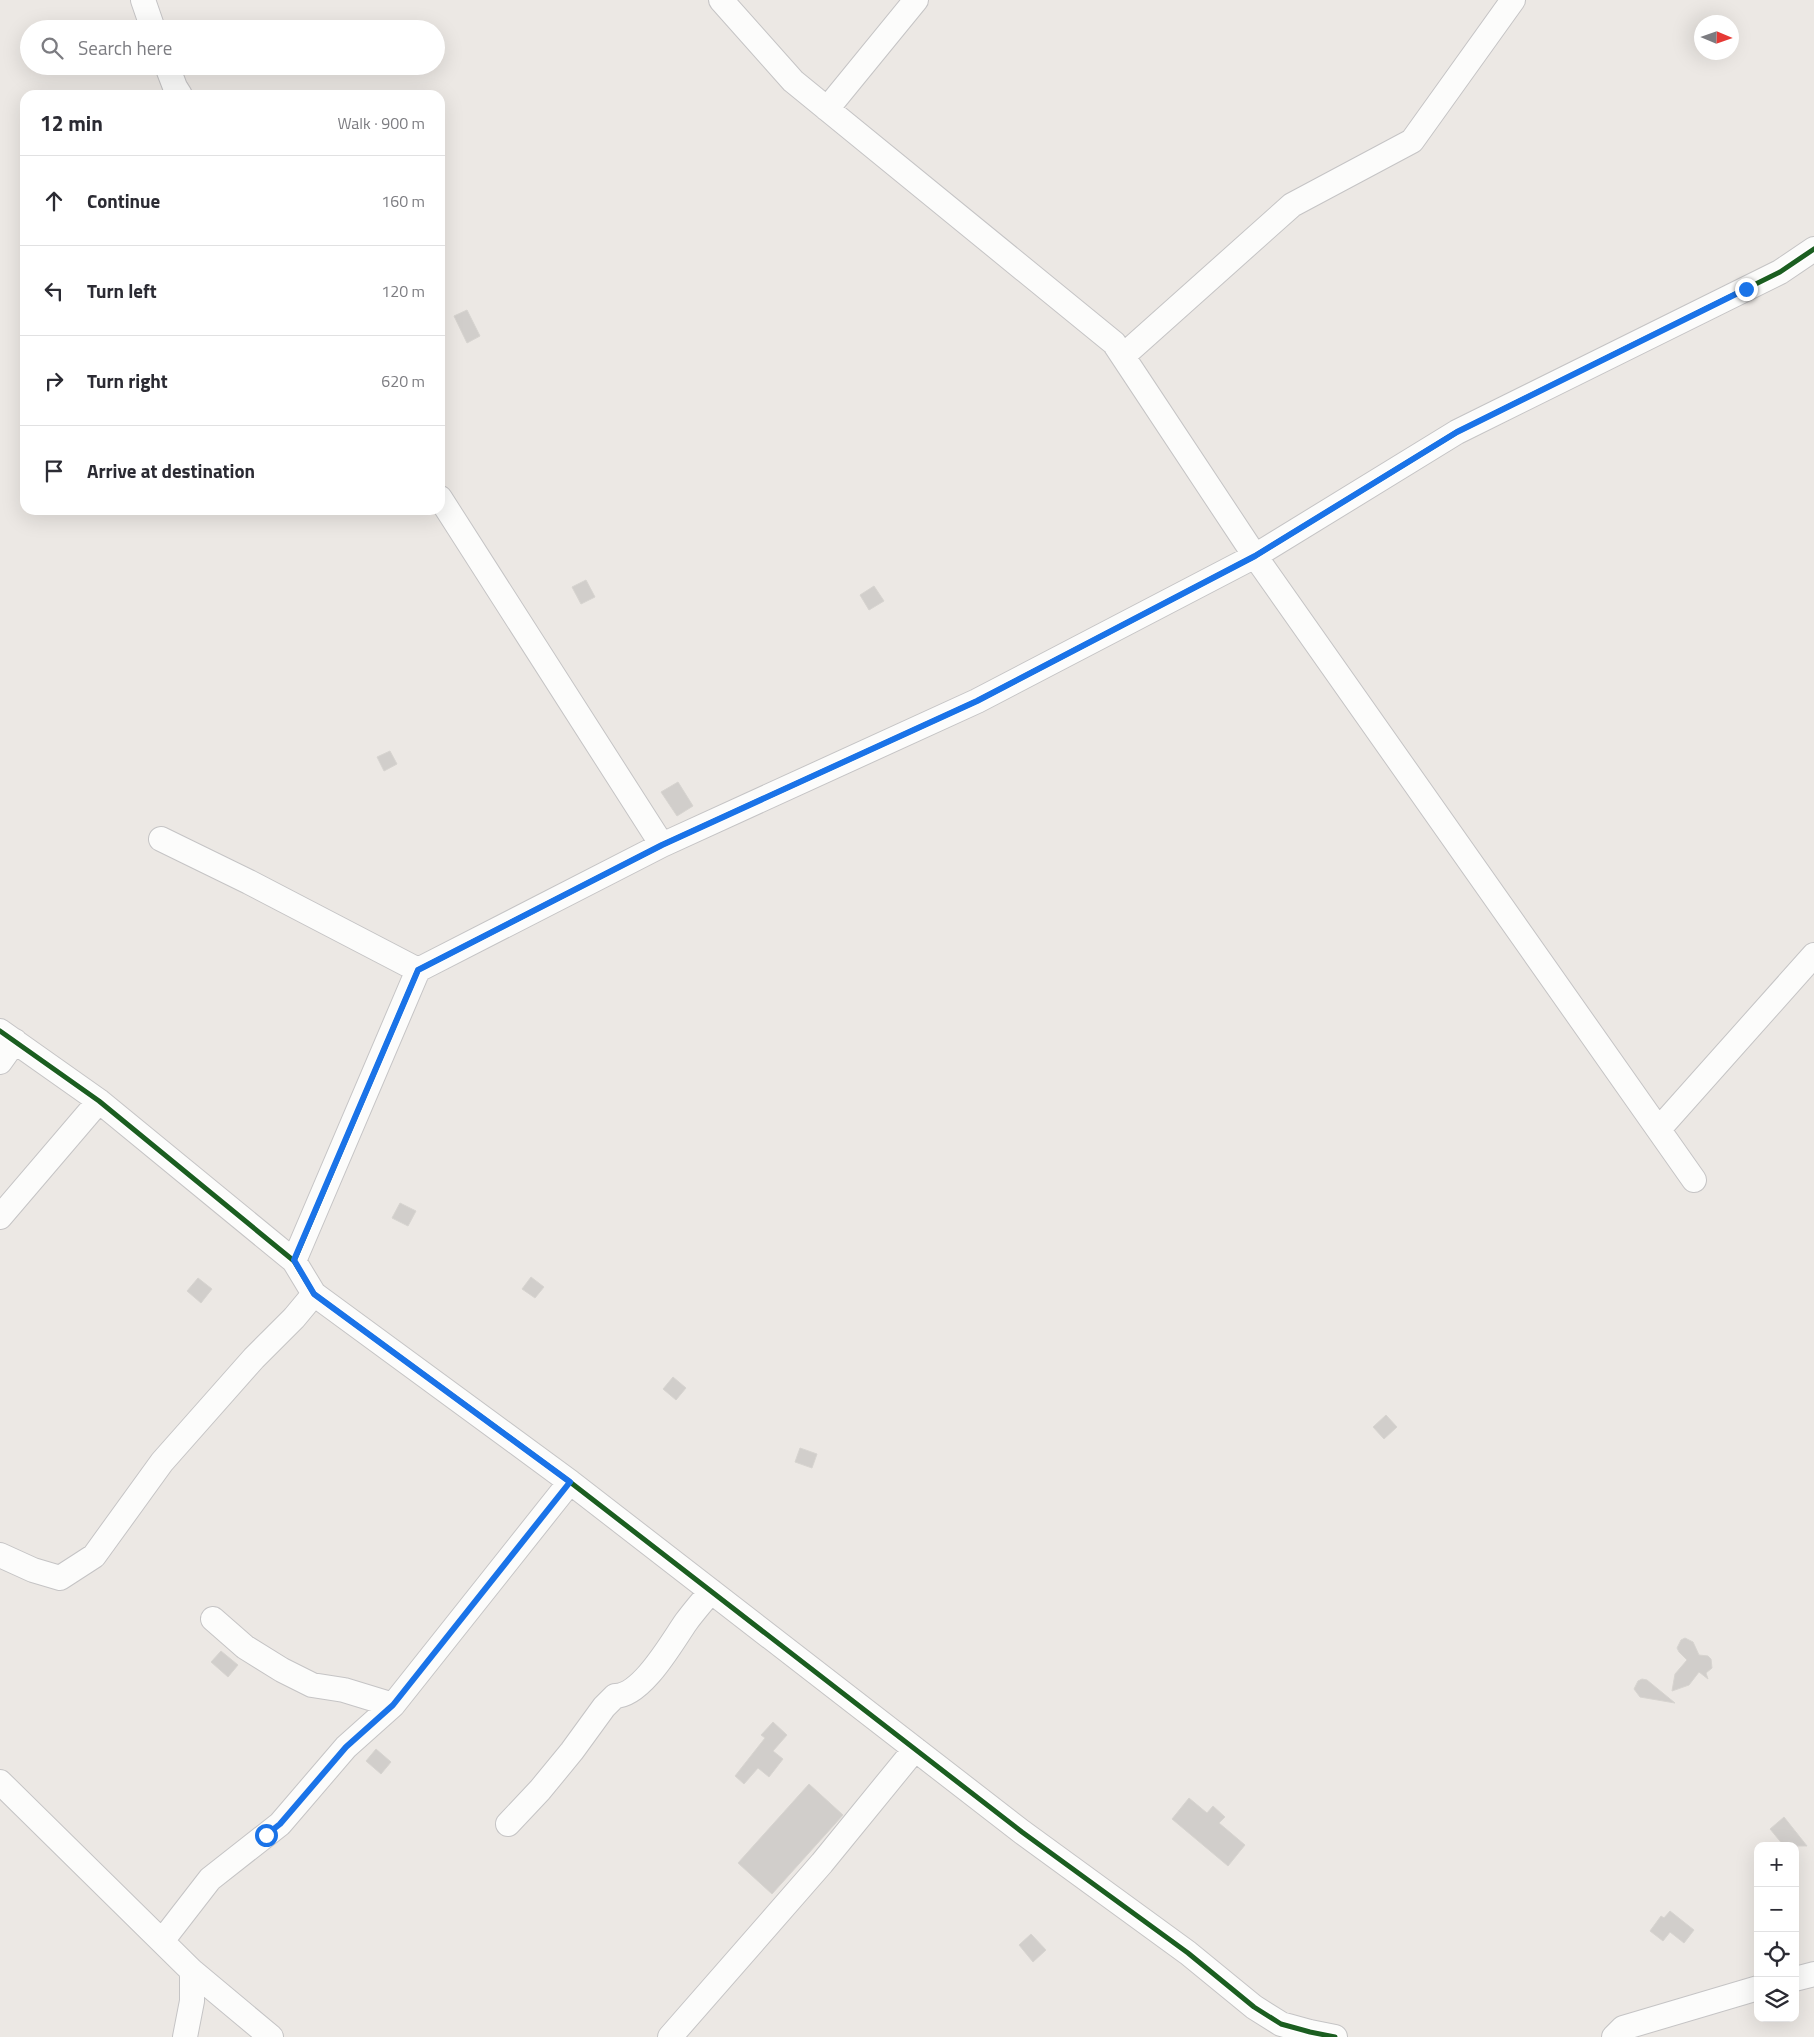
<!DOCTYPE html>
<meta charset="utf-8">
<style>
:root{--surface:#fff;--page:#f7f7f7;--text:#2b2b33;--muted:#7c7c81;--line:#e1e1e2}
body{margin:0;font-family:"Titillium Web",sans-serif;background:var(--page);color:var(--text)}
.controls{position:absolute;right:15px;bottom:15px;display:grid;overflow:hidden;border-radius:10px;box-shadow:0 5px 20px #0002}
.controls button{width:45px;height:45px;display:grid;place-items:center;padding:0;border:0;border-bottom:1px solid var(--line);background:var(--surface);color:var(--text);font:25px sans-serif}
.compass{position:absolute;left:1694px;top:15px;width:45px;height:45px;border-radius:50%;background:var(--surface);box-shadow:0 5px 20px #0002;rotate:92deg}
.stop{position:absolute;width:15px;height:15px;margin:-11px;border:4px solid #1a73e8;border-radius:50%;background:#fff}
.stop.end{background:#1a73e8;border-color:#fff;box-shadow:0 1px 5px #0008}
.list{margin:0;padding:0;list-style:none}
h2{display:flex;justify-content:space-between;align-items:center;height:65px;margin:0;padding:0 20px;font-size:21px}
h2 small{font-size:16px;font-weight:400;color:var(--muted)}
.list li{display:grid;grid-template-columns:32px 1fr auto;gap:15px;align-items:center;box-sizing:border-box;height:90px;padding:0 20px;border-top:1px solid var(--line)}
.list b{display:block;font-size:19px;white-space:nowrap}
.list em{font-size:16px;font-style:normal;color:var(--muted)}
.icon{flex:none;width:28px;height:28px;fill:none;stroke:currentColor;stroke-width:2;stroke-linecap:round;stroke-linejoin:round}
.map{position:relative;flex:none;width:1814px;height:2037px;overflow:hidden}
.search{position:absolute;background:var(--surface);box-shadow:0 5px 20px #0002;left:20px;top:20px;width:425px;height:55px;display:flex;align-items:center;gap:12px;box-sizing:border-box;padding:0 18px;border-radius:28px;color:var(--muted);font-size:19px}
.panel{position:absolute;background:var(--surface);box-shadow:0 5px 20px #0002;left:20px;top:90px;width:425px;height:425px;border-radius:15px}
.map>svg:first-child{display:block}
</style>
<div class="map">
<svg width="1814" height="2037" viewBox="0 0 1814 2037">
<rect width="100%" height="100%" fill="#ece8e4"/>
<path fill="#d1cecb" stroke="#d7d4d0" d="M467,310l13,26 -13,7 -13,-27z
M586,580l9,17 -14,7 -9,-17z
M874,586l10,15 -15,9 -9,-15z
M390,751l7,13 -13,7 -7,-14z
M678,782l15,24 -16,10 -16,-24z
M400,1203l16,8 -8,15 -16,-8z
M531,1277l13,10 -9,11 -13,-9z
M198,1278l14,11 -11,14 -14,-12z
M673,1377l13,11 -10,12 -13,-11z
M1386,1415l11,12 -13,12 -11,-12z
M800,1448l17,6 -5,14 -17,-6z
M1685,1638l8,4 6,13 9,1 3,3 1,9 -6,5 2,6 -9,-7 -10,13 -17,6 3,-17 12,-14 -8,-8 -2,-4 4,-8z
M221,1651l17,14 -10,12 -17,-15z
M1642,1679l5,1 28,23 -35,-6 -6,-8 4,-8z
M773,1722l14,13 -14,16 10,8 -14,18 -11,-9 -14,16 -9,-8 30,-38 -4,-3z
M376,1749l15,13 -10,12 -15,-13z
M809,1784l34,31 -71,79 -34,-31z
M1189,1798l18,15 6,-7 12,11 -6,6 26,22 -17,21 -56,-47z
M1784,1817l23,29h-23l-14,-17z
M1670,1911l24,19 -10,13 -14,-11 -7,9 -13,-10 11,-15 3,2z
M1031,1934l15,16 -13,12 -14,-17z"/>
<g fill="none" stroke-linecap="round" stroke-linejoin="round">
<defs>
<path id="minor" d="M143,0l10,29
M721,0l72,81 321,262 141,213 439,624
M167,66l8,21 5,8
M827,109l89,-109
M1123,356l169,-151 120,-64 101,-141
M440,498l222,347
M161,839l88,43 169,88
M0,1031l99,70 195,160 20,33 256,188 452,350 166,121 66,54 27,17 29,8 25,5
M0,1062l15,-21
M1659,1129l155,-174
M0,1217l99,-116
M294,1261l124,-291 244,-125 315,-144 278,-145 202,-124 323,-160 34,-23
M0,1555l33,15 27,8 34,-22 68,-94 92,-104 40,-40 20,-24
M213,1619l32,28 37,23 30,15 32,5 49,15
M0,1782l192,189 79,66
M508,1824l32,-34 32,-39 32,-44 11,-11c27,0 57,-54 71,-74 8,-11 17,-21 25,-31
M162,1941l48,-62 70,-55 66,-77 47,-42 177,-223
M1795,1979l19,-5
M185,2037l7,-36v-30
M670,2037l152,-174 93,-114
M1614,2037l9,-9 135,-40"/>
</defs>
<use href="#minor" stroke="#c5c4c5" stroke-width="26"/>
<use href="#minor" stroke="#fcfcfb" stroke-width="24"/>
<defs>
<path id="cycleway" d="M0,1031l99,70 195,160 20,33 256,188 452,350 166,121 66,54 27,17 29,8 25,5
M294,1261l124,-291 244,-125 315,-144 278,-145 202,-124 323,-160 34,-23"/>
</defs>
<use href="#cycleway" stroke="#fff" stroke-width="8"/>
<use href="#cycleway" stroke="#1b5e20" stroke-width="5"/>
</g>
<g fill="none" stroke-linecap="round" stroke-linejoin="round">
<path stroke="#1a73e8" stroke-width="6" d="M266,1835l14,-11 66,-77 47,-42 177,-223 -256,-188 -20,-34 124,-290 244,-125 315,-144 278,-145 202,-124 289,-143"/>
</g>
</svg>
<div class="controls">
<button>+</button>
<button>−</button>
<button><svg class="icon" aria-label="locate" viewBox="0 0 24 24"><circle cx="12" cy="12" r="6"/><path d="M12 2v4M12 18v4M2 12h4M18 12h4"/></svg></button>
<button><svg class="icon" aria-label="layers" viewBox="0 0 24 24"><path d="M12 4l9 5-9 5-9-5zM3 14l9 5 9-5"/></svg></button>
</div>
<svg class="compass" viewBox="-18 -18 36 36"><path d="M0-13l5 13h-10z" fill="#e53935"/><path d="M0 13l5-13h-10z" fill="#7c7c81"/></svg>
<div class="stop" style="left:266px;top:1835px"></div>
<div class="stop end" style="left:1746px;top:289px"></div>
<div class="search"><svg class="icon" aria-label="search" viewBox="0 0 24 24"><circle cx="10" cy="10" r="6"/><path d="M15 15l6 6"/></svg>Search here</div>
<section class="panel">
<h2>12 min<small>Walk · 900 m</small></h2>
<ul class="list">
<li><svg class="icon" aria-label="ahead" viewBox="0 0 24 24"><path d="M12 20V5M6 11l6-6 6 6"/></svg><div><b>Continue</b></div><em>160 m</em></li>
<li><svg class="icon" aria-label="left" viewBox="0 0 24 24"><path d="M17 20v-9H6M10 6l-5 5 5 5"/></svg><div><b>Turn left</b></div><em>120 m</em></li>
<li><svg class="icon" aria-label="right" viewBox="0 0 24 24"><path d="M7 20v-9h11M14 6l5 5-5 5"/></svg><div><b>Turn right</b></div><em>620 m</em></li>
<li><svg class="icon" aria-label="arrive" viewBox="0 0 24 24"><path d="M6 21V4h12l-3 4 3 4H6"/></svg><div><b>Arrive at destination</b></div></li>
</ul>
</section>
</div>
